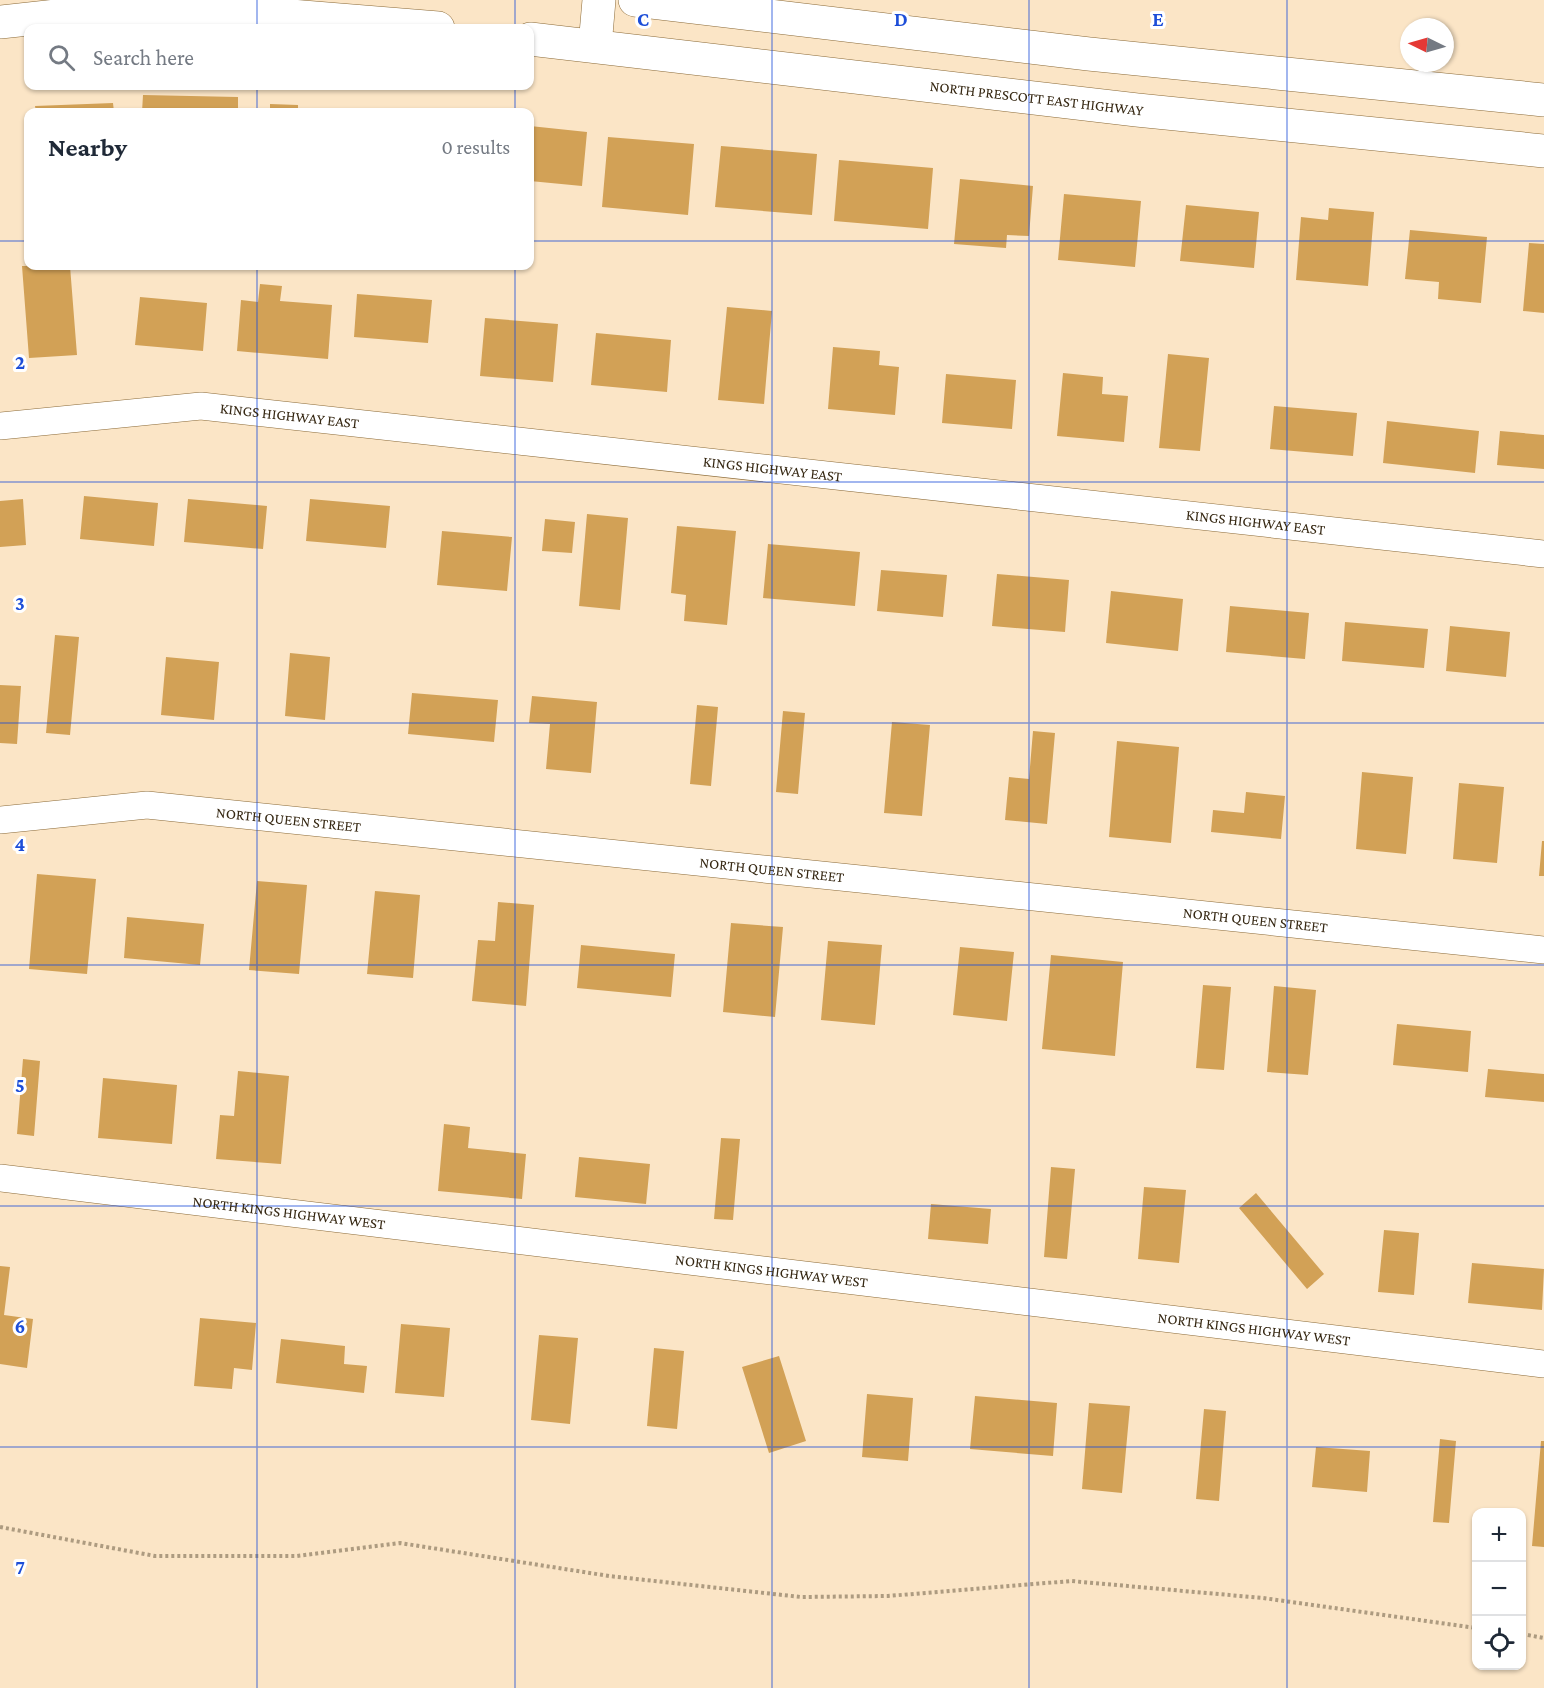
<!DOCTYPE html>
<meta charset="utf-8">
<style>
:root{--surface:#fff;--page:#f2f2f3;--text:#1f2937;--muted:#747a83;--line:#e0e1e3}
body{margin:0;font-family:"Crimson Pro",serif;background:var(--page);color:var(--text)}
.controls{position:absolute;right:18px;bottom:18px;display:grid;overflow:hidden;border-radius:12px;box-shadow:0 2px 4px #0004}
.controls button{width:54px;height:54px;display:grid;place-items:center;padding:0;border:0;border-bottom:2px solid var(--line);background:var(--surface);color:var(--text);font:30px sans-serif}
.compass{position:absolute;left:1400px;top:18px;width:54px;height:54px;border-radius:50%;background:var(--surface);box-shadow:0 2px 4px #0004;rotate:275deg}
.list{margin:0;padding:0;list-style:none}
h2{display:flex;justify-content:space-between;align-items:center;height:78px;margin:0;padding:0 24px;font-size:26px}
h2 small{font-size:20px;font-weight:400;color:var(--muted)}
.icon{flex:none;width:33px;height:33px;fill:none;stroke:currentColor;stroke-width:2;stroke-linecap:round;stroke-linejoin:round}
.map{position:relative;flex:none;width:1544px;height:1688px;overflow:hidden}
.search{position:absolute;background:var(--surface);box-shadow:0 2px 4px #0004;left:24px;top:24px;width:510px;height:66px;display:flex;align-items:center;gap:15px;box-sizing:border-box;padding:0 21px;border-radius:12px;color:var(--muted);font-size:22px}
.panel{position:absolute;background:var(--surface);box-shadow:0 2px 4px #0004;left:24px;top:108px;width:510px;height:162px;border-radius:12px}
.map>svg:first-child{display:block}
</style>
<div class="map">
<svg width="1544" height="1688" viewBox="0 0 1544 1688">
<rect width="100%" height="100%" fill="#fbe5c6"/>
<path fill="#d2a156" d="M143,95l95,2v15h-96z
M113,103l1,9h-78l-1,-6z
M270,104l28,1v7h-28z
M530,126l57,6 -5,54 -52,-5z
M608,137l86,7 -6,71 -86,-8z
M721,146l96,8 -5,61 -97,-8z
M839,160l94,8 -5,61 -94,-8z
M960,179l73,7 -4,50 -22,-1 -1,13 -52,-4z
M1064,194l77,7 -6,66 -77,-7z
M1186,205l73,7 -5,56 -74,-7z
M1329,208l45,4 -6,74 -72,-6 5,-63 27,3z
M1410,230l77,7 -6,66 -43,-4 1,-17 -34,-3z
M1529,243l15,1v69l-21,-2z
M22,266h48l7,89 -48,3z
M260,284l22,2 -2,15 52,4 -4,54 -91,-8 4,-51 17,2z
M357,294l75,6 -4,43 -74,-6z
M140,297l67,6 -4,48 -68,-6z
M727,307l45,4 -8,93 -46,-4z
M485,318l73,6 -5,58 -73,-6z
M596,333l75,7 -4,52 -76,-7z
M833,347l47,4 -1,14 20,2 -4,48 -67,-6z
M1168,354l41,4 -9,93 -41,-3z
M1063,373l40,4 -1,17 26,2 -4,46 -67,-6z
M946,374l70,6 -4,49 -70,-6z
M1274,406l83,7 -4,43 -83,-7z
M1387,421l92,10 -4,42 -92,-10z
M1500,431l44,4v34l-47,-4z
M84,496l74,7 -4,43 -74,-7z
M23,499l3,46 -26,2v-46z
M188,499l79,7 -4,43 -79,-7z
M310,499l80,7 -4,42 -80,-7z
M587,514l41,4 -8,92 -41,-4z
M545,519l30,3 -3,31 -30,-2z
M677,526l59,5 -9,94 -43,-4 2,-26 -15,-2z
M442,531l70,6 -5,54 -70,-6z
M768,544l92,8 -5,54 -92,-8z
M881,570l66,5 -4,42 -66,-6z
M997,574l72,6 -4,52 -73,-6z
M1111,591l72,8 -5,52 -72,-8z
M1230,606l79,7 -4,46 -79,-7z
M1345,622l83,7 -4,39 -82,-7z
M1450,626l60,6 -4,45 -60,-6z
M55,635l24,2 -9,98 -24,-2z
M290,653l40,4 -5,63 -40,-4z
M166,657l53,5 -5,58 -53,-5z
M0,685l21,1 -4,58 -17,-1z
M412,693l86,7 -4,42 -86,-8z
M532,696l65,6 -6,71 -45,-4 4,-45 -21,-1z
M697,705l21,2 -7,79 -21,-2z
M783,711l22,2 -7,81 -22,-2z
M892,722l38,3 -8,91 -38,-3z
M1033,731l22,2 -8,91 -42,-4 4,-43 20,2z
M1117,741l62,6 -8,96 -62,-6z
M1362,772l51,5 -7,77 -50,-5z
M1459,783l45,4 -7,76 -44,-4z
M1246,792l39,4 -4,43 -70,-7 2,-22 31,3z
M1542,841h2v35h-5z
M37,874l59,5 -9,95 -58,-5z
M257,881l50,4 -8,89 -50,-4z
M375,891l45,4 -7,83 -46,-4z
M498,902l36,3 -8,101 -54,-5 6,-61 17,1z
M127,917l77,7 -4,41 -76,-7z
M731,923l52,4 -8,90 -52,-5z
M828,941l54,4 -7,80 -54,-5z
M581,945l94,9 -4,43 -94,-9z
M960,947l54,5 -7,69 -54,-6z
M1051,955l72,7 -8,94 -73,-7z
M1203,985l28,2 -7,83 -28,-2z
M1274,986l42,4 -8,85 -41,-3z
M1397,1024l74,7 -3,41 -75,-7z
M23,1059l17,2 -6,75 -17,-2z
M1488,1069l56,5v28l-59,-5z
M238,1071l51,5 -8,88 -65,-5 4,-44 14,1z
M103,1078l74,7 -5,59 -74,-6z
M444,1124l26,3 -2,21 58,6 -4,45 -84,-8z
M721,1138l19,1 -7,81 -19,-1z
M579,1157l71,7 -4,40 -71,-7z
M1051,1167l24,2 -8,90 -23,-2z
M1144,1187l42,3 -7,73 -41,-4z
M1256,1193l68,81 -17,15 -68,-81z
M931,1204l60,5 -3,35 -60,-5z
M1384,1230l35,3 -5,62 -36,-3z
M1472,1263l72,6 -2,41 -74,-7z
M0,1266l10,1 -6,48 29,4 -6,49 -27,-4z
M200,1318l56,5 -4,47 -18,-2 -2,21 -38,-3z
M401,1324l49,4 -6,69 -49,-4z
M539,1335l39,3 -8,86 -39,-4z
M281,1339l64,7 -1,18 23,2 -3,27 -88,-10z
M654,1348l30,3 -7,78 -30,-3z
M779,1356l27,85 -37,12 -27,-86z
M867,1394l46,4 -5,63 -46,-4z
M975,1396l82,7 -4,53 -83,-7z
M1089,1403l41,3 -8,87 -40,-4z
M1204,1409l22,2 -7,90 -23,-2z
M1440,1439l16,2 -7,82 -16,-1z
M1541,1441h3v106l-12,-1z
M1316,1447l54,4 -3,41 -55,-5z"/>
<g fill="none" stroke-linecap="round" stroke-linejoin="round">
<defs>
<g id="minor">
<path id="s1" d="M0,426l201,-20 1343,148"/>
<path id="s2" d="M0,820l147,-15 1397,145"/>
<path id="s3" d="M0,1178l1544,186"/>
</g>
<g id="tertiary">
<path d="M635,0l454,54 455,46"/>
<path d="M0,22l84,-9 132,1 75,2 147,12"/>
<path id="s4" d="M530,39l607,71 407,41"/>
<path d="M595,46l4,-46"/>
</g>
</defs>
<use href="#minor" stroke="#8b6a37" stroke-width="28"/>
<use href="#tertiary" stroke="#8b6a37" stroke-width="34"/>
<path stroke="#ad9b80" stroke-width="4" stroke-dasharray="3 3" stroke-linecap="butt" d="M0,1527l155,29h142l103,-13 209,33 192,21 87,-1 183,-15 192,17 213,30
M1522,1634l22,4"/>
<use href="#minor" stroke="#fff" stroke-width="27"/>
<use href="#tertiary" stroke="#fff" stroke-width="33"/>
</g>
<path fill="none" stroke="#1d4ed8" stroke-width="1.5" stroke-opacity="0.55" d="M257,0v28M515,0v28M772,0v1688M1029,0v1688M1287,0v1688M257,86v26M515,86v26M0,241h28M530,241h1014M257,266v1422M515,266v1422M0,482h1544M0,723h1544M0,965h1544M0,1206h1544M0,1447h1544"/>
<g text-anchor="middle" dominant-baseline="central" stroke-width="6" stroke-linejoin="round" paint-order="stroke">
<g font-size="15" fill="#362813" stroke="#fff">
<text stroke="none"><textPath href="#s4" startOffset="510">NORTH PRESCOTT EAST HIGHWAY</textPath></text>
<text stroke="none"><textPath href="#s1" startOffset="291">KINGS HIGHWAY EAST</textPath></text>
<text stroke="none"><textPath href="#s1" startOffset="777">KINGS HIGHWAY EAST</textPath></text>
<text stroke="none"><textPath href="#s1" startOffset="1263">KINGS HIGHWAY EAST</textPath></text>
<text stroke="none"><textPath href="#s2" startOffset="290">NORTH QUEEN STREET</textPath></text>
<text stroke="none"><textPath href="#s2" startOffset="776">NORTH QUEEN STREET</textPath></text>
<text stroke="none"><textPath href="#s2" startOffset="1262">NORTH QUEEN STREET</textPath></text>
<text stroke="none"><textPath href="#s3" startOffset="291">NORTH KINGS HIGHWAY WEST</textPath></text>
<text stroke="none"><textPath href="#s3" startOffset="777">NORTH KINGS HIGHWAY WEST</textPath></text>
<text stroke="none"><textPath href="#s3" startOffset="1263">NORTH KINGS HIGHWAY WEST</textPath></text>
</g>
</g>
<g font-size="20" text-anchor="middle" font-weight="bold" fill="#1d4ed8" stroke="#fff" stroke-width="6" stroke-linejoin="round" paint-order="stroke">
<text x="643" y="26">C</text>
<text x="901" y="26">D</text>
<text x="1158" y="26">E</text>
<text x="20" y="369">2</text>
<text x="20" y="610">3</text>
<text x="20" y="851">4</text>
<text x="20" y="1092">5</text>
<text x="20" y="1333">6</text>
<text x="20" y="1574">7</text>
</g>
</svg>
<div class="controls">
<button>+</button>
<button>−</button>
<button><svg class="icon" aria-label="locate" viewBox="0 0 24 24"><circle cx="12" cy="12" r="6"/><path d="M12 2v4M12 18v4M2 12h4M18 12h4"/></svg></button>
</div>
<svg class="compass" viewBox="-18 -18 36 36"><path d="M0-13l5 13h-10z" fill="#e53935"/><path d="M0 13l5-13h-10z" fill="#747a83"/></svg>
<div class="search"><svg class="icon" aria-label="search" viewBox="0 0 24 24"><circle cx="10" cy="10" r="6"/><path d="M15 15l6 6"/></svg>Search here</div>
<section class="panel">
<h2>Nearby<small>0 results</small></h2>
<ul class="list">
</ul>
</section>
</div>
